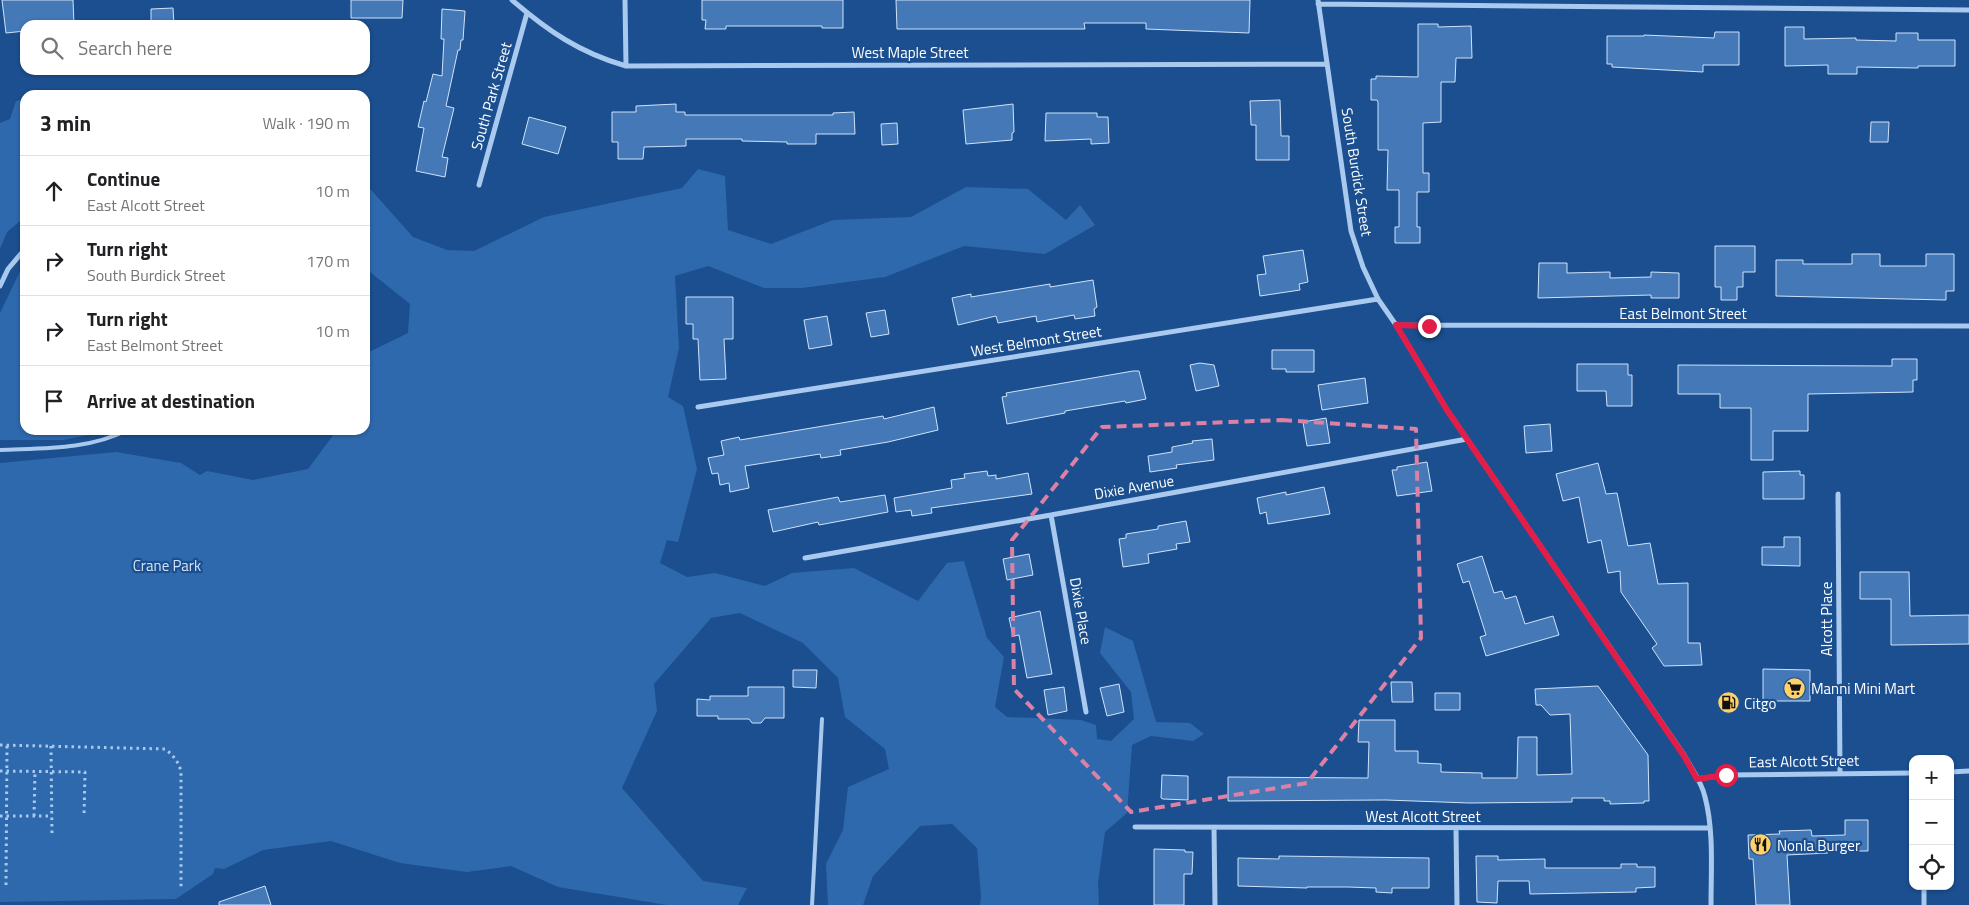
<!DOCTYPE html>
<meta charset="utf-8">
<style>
:root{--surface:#fff;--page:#f6f6f6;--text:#202124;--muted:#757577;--line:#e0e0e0}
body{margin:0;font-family:"Titillium Web",sans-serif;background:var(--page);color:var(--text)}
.controls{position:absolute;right:15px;bottom:15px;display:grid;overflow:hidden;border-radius:10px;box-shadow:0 1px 4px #0004}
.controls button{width:45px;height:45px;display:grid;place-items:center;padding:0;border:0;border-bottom:1px solid var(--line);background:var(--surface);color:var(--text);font:25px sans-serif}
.stop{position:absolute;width:15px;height:15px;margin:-11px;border:4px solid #e11d48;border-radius:50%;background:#fff}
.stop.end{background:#e11d48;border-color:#fff;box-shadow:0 1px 5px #0008}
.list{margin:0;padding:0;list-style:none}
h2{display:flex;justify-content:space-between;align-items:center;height:65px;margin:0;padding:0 20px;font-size:21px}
h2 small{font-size:16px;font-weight:400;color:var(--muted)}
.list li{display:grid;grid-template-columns:32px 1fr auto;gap:15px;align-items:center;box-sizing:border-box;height:70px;padding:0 20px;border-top:1px solid var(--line)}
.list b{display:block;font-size:19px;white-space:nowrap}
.list p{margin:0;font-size:16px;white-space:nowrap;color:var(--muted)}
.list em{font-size:16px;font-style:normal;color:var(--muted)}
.icon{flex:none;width:28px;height:28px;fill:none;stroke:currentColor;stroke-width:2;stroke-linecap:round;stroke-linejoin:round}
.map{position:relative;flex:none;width:1969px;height:905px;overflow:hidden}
.search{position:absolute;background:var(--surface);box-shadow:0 1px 4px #0004;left:20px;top:20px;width:350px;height:55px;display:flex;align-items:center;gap:12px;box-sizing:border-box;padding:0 18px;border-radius:15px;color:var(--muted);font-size:19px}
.panel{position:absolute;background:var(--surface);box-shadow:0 1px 4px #0004;left:20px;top:90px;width:350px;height:345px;border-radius:15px}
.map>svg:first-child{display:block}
</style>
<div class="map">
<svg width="1969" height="905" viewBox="0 0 1969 905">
<rect width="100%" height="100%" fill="#1b4f8f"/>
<path fill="#2e69ad" d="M25,99v118l-18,15 -7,17v-126l10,-4 6,-18z
M698,169l27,7 3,54 43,14 62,-24 78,-3 55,-30 62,2 38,31 14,-15 15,20 -50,29 -81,-8 -79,31 -83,11h-38l-56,-22 -33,10 4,72 -11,49 15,9 14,63 -19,73 -11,-2 -7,23 27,14 28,-4 50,13 27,-13 62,-5 64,33 29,-38 17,-2 23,77 17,19 -9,50 12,10 74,3 15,5 1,14 14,2 23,-22 -3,-27 -31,-39 5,-26 28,14 23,81 34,1 14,11 -11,7 -42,-5 -19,9 -5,68 -22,19 -7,51 1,22h-119l1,-8 -4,-49 -25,-24 -32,2 -47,50 -10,29h-35l-2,-41 17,-34 5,-43 41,-18 -4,-20 -40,-32 -7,-39 -35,-35 -63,-30 -29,5 -57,66 3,27 -35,77 81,93 44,7 -9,17h-71l-109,-18 -47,-21 -44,6 -67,-9 -69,-22 -68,9 -39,19 -9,-1 -2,6 -37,25 -176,3v-439l116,-11 65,11 19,12 7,-4 46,9 55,-11 29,-39h28v-76l43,-21 2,-29 -45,-36v-85l48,54 34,13 27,1 70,-34 138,-29z
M25,261v169h88l-50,10h-63v-127z"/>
<path fill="#4478b7" stroke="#cfe3fa" d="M2,0h71l1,25h-49v6l-19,2z
M351,0h52l-1,18h-51z
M702,0h141v28h-21v-2h-96v3h-21l1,-9h-4z
M896,0h354l-1,33 -103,-4v-6h-62l1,6h-188z
M173,8l1,17h-23v-16z
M442,9l23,2 -2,29h-2l-1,10h-2l-12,56 8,2 -12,49 6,1 -3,19 -29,-6 8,-43 -6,-1 6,-26 2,1 7,-28 9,2 2,-37h-3z
M1418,24h20v3l33,-1 1,32h-16l-1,24h-14v40l-18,1v50h6v19h-12v35h3v16h-25v-16h4v-37h-12l1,-40h-10v-48l-1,-2h-6v-21h5v-3l42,1z
M1785,27h19v12l52,-1v2l40,1v-8h22v7h37v26h-37v2l-61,-1v7h-29v-9l-43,1z
M1715,32h24v33h-36v7l-91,-5v-3h-5v-28h37v-1l70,3z
M1280,100l1,36h8v24h-33v-35h-5l-1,-24z
M676,104v8h9v3h148v-2l21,-1 1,22h-39v10h-29v-2l-45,-1v-2h-56v7l-42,1 -1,12h-25v-17h-6v-30h24v-6z
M1013,104l1,28 -2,1v7l-46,4 -3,-34z
M1046,113h51v4h11l1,26 -18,1v-5l-46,2z
M529,117l37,10 -8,27 -36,-10z
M1871,122h18l-1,20h-18z
M897,123l1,21 -16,1 -1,-21z
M1715,246h40v26h-12v15h-6v13h-16v-13h-6z
M1303,250l5,32 -9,2 1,6 -40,6 -3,-21 9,-1 -3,-18z
M1852,254h28v12h46v-12h28v37h-8v9l-170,-4v-36h27v4h49z
M1539,263h28v10l43,-1v6l41,-1v-5l28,1v25h-28v-3l-113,3z
M1093,280l4,27 -3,2 1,7 -20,3 -1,-4 -37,7 -1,-6 -38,7 -2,-7 -38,9 -6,-27 19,-4v3l79,-13v3z
M686,297h47v42h-9l2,40 -26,1 -2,-41h-5v-15h-7z
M885,310l4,24 -18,3 -5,-24z
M827,316l5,29 -23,4 -5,-29z
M1272,350h42v22h-28v-3h-14z
M1892,359h25v21h-4v12l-105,2v37h-35v29h-22v-52h-31v-14h-42v-29l214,1z
M1200,363l14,2 5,21 -23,5 -6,-26z
M1577,364h51v11h4v31h-25l-1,-15h-29z
M1133,371h6l7,28 -20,4 -1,-2 -60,10v2l-58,11 -5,-27 5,-1 -1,-3z
M1365,378l3,25 -46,7 -4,-25z
M934,407l4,23 -50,12 -48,8 1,5 -20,3 -1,-4 -75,12 4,22 -19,4 -1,-9 -9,2 -2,-12 -6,1 -4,-16 16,-3 -3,-14 18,-4 1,3 143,-24 1,3z
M1326,418l4,25 -23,3 -4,-24z
M1550,424l2,27 -26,2 -2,-27z
M1212,439l2,21 -38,5 1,3 -27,4 -2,-16 24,-4v-5l21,-4 -1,-2z
M1427,462l5,29 -35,5 -5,-26h5v-3z
M1598,463l8,31 11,-1 11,53 22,-3 8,41 30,-1v60h12l2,22 -38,1 -12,-18 5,-4 -36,-52 -1,-21 -12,2 -7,-33 -13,3 -9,-46 -16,4 -7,-27z
M987,471l1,5 8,-1v4l32,-6 4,21 -101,14 1,5 -20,3 -1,-6 -15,2 -2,-14 58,-10 -1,-8 14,-2 -1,-4z
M1800,471v4h4v24h-41v-27z
M1324,487l6,27 -62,10 -2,-12 -6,2 -3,-16 29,-6v3z
M885,495l3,17 -69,13 -1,-3 -45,10 -5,-22 70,-13 2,5z
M1186,521l4,21 -14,2 1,5 -29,5 1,9 -26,4 -4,-28 7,-1v-4l32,-5v-3z
M1784,537h16v29l-38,-1v-18h22z
M1029,554l4,21 -26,5 -4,-21z
M1482,556l12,37 8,-2 3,8 11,-3 9,28 28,-8 6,19 -73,21 -6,-19 6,-2 -17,-54 -6,2 -6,-19z
M1860,572h49l1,44 59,-1v29l-78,1v-46h-31z
M1040,611l12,63 -25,4 -8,-43 -6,1 -4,-18z
M1763,669l47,1v31h-47z
M793,670h24l-1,18 -23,-1z
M1391,682h21l1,20h-21z
M1119,684l5,28 -17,4 -7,-28z
M1598,686l50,69 1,46h-5v2l-34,1v-3h-6v-3h-32v4l-103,1 -83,-3 -158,1v-24l140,1 1,-36h-11l1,-22h36v31h23v12l23,1v8l41,1v5h35l1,-41h19v38l35,-1 -2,-60 -20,1 -9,-10h-5l-1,-16z
M748,687h36v31h-19l-4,5h-9l-3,-4h-31v-3h-21v-17l13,1v-4h38z
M1064,687l3,24 -19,4 -4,-25z
M1435,693h25v17h-25z
M1162,775l26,1v24l-25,-1 -2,-1z
M1845,820h23v31h-40v2l-41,2 3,50h-34l-3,-46h-4l-1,-24 32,-1 -1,-3 32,-1 1,6 33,-1z
M1154,849l31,1v2h8l-1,22h-8v31h-30z
M1279,856l150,2v30h-37v5l-16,-1v-4l-28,-1h-41v1l-69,-2v-28l41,1z
M1476,856h22v4l47,-1v9h76v-4h16v3h18v20l-19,1v4l-106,2 -1,-13h-31l-1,22 -20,-1z
M265,886l6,19h-52v-3z"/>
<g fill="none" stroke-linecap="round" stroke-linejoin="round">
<path stroke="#a9c9ee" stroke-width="3" stroke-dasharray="2.5 4" stroke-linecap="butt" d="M0,745l165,4c8,6 13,12 16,22v117
M51,746l1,90
M0,771l85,1 -1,45
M0,816h51
M34,816l1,-45
M6,885l1,-140"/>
<path stroke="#a9c9ee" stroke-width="4" d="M0,450c42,-2 89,0 127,-20
M812,905l10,-186"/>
<path stroke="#a9c9ee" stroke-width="5" d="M512,0c36,31 68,53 114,66l701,-2
M625,0l1,66
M1318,0l33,231 12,36 15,32 18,26 51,85 237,345c7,13 18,27 21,42 9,34 6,73 6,108
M1318,4l651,6
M479,185l48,-172
M0,286l8,-17 17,-20
M1396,325l573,1
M698,407l680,-108
M1838,494l2,280
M1051,515l35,197
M805,558l246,-43 416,-76
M1950,772l19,-1
M1697,779l29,-4 187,-2
M1135,827l575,1
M1214,828l1,77
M1456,829l1,76
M1924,886v19"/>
</g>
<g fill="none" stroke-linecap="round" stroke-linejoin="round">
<path stroke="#e11d48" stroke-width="6" d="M1429,326l-33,-1 51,85 237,346 13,23 29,-4"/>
</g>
<path fill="none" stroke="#dd80a5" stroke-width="4" stroke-dasharray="10 6" stroke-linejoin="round" d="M1282,420l134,9 5,209 -114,145 -176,29 -117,-123 -2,-149 90,-113z"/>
<defs>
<symbol id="supermarket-disc" viewBox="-11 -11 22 22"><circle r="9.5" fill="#ffd166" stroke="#1b4f8f"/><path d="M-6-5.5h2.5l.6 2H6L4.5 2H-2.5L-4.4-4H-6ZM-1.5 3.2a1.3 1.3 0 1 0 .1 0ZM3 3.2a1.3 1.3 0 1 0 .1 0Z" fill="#111"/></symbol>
<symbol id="fuel-disc" viewBox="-11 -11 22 22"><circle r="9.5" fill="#ffd166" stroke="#1b4f8f"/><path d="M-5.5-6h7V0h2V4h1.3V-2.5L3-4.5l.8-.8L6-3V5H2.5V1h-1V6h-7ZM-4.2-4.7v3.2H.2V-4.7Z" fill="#111"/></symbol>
<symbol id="restaurant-disc" viewBox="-11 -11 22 22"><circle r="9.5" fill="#ffd166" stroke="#1b4f8f"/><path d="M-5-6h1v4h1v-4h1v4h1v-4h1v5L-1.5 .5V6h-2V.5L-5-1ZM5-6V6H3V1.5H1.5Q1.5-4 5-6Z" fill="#111"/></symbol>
</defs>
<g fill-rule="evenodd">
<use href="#supermarket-disc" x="1782" y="676" width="25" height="25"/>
<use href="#fuel-disc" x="1716" y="690" width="25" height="25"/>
<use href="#restaurant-disc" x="1748" y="832" width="25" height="25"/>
</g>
<g text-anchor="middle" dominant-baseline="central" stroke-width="4.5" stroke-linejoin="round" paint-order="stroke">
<g font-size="15" fill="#fff" stroke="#1b4f8f">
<text x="910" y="52">West Maple Street</text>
<text transform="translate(491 96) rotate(-74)">South Park Street</text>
<text transform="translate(1357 172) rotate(81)">South Burdick Street</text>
<text x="1683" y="313">East Belmont Street</text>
<text transform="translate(1036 341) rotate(-9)">West Belmont Street</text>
<text transform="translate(1134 487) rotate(-10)">Dixie Avenue</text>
<text transform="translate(1081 611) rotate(80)">Dixie Place</text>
<text transform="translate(1826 619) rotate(-90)">Alcott Place</text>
<text transform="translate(1804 761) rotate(-1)">East Alcott Street</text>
<text x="1423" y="816">West Alcott Street</text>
</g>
<g font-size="15" fill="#cfe3fa" stroke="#1b4f8f">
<text x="167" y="565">Crane Park</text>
</g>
<g font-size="15" fill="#fff" stroke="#1b4f8f" text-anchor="start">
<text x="1811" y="688">Manni Mini Mart</text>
<text x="1744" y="703">Citgo</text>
<text x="1777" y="845">Nonla Burger</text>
</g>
</g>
</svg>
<div class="controls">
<button>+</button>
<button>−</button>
<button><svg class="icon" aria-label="locate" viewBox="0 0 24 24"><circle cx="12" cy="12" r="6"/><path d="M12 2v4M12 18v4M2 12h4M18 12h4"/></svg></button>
</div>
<div class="stop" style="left:1726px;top:775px"></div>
<div class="stop end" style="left:1429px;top:326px"></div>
<div class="search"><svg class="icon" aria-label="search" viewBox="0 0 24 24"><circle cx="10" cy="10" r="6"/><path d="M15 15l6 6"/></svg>Search here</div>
<section class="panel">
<h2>3 min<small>Walk · 190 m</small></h2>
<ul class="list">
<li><svg class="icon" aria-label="ahead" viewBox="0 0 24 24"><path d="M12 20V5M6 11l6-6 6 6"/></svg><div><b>Continue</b><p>East Alcott Street</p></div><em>10 m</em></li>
<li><svg class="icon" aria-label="right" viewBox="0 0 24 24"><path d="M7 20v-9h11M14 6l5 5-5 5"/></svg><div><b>Turn right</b><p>South Burdick Street</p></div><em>170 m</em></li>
<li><svg class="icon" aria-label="right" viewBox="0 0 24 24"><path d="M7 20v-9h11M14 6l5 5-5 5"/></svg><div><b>Turn right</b><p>East Belmont Street</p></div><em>10 m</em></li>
<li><svg class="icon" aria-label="arrive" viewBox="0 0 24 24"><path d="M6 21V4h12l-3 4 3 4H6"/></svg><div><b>Arrive at destination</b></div></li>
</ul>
</section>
</div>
